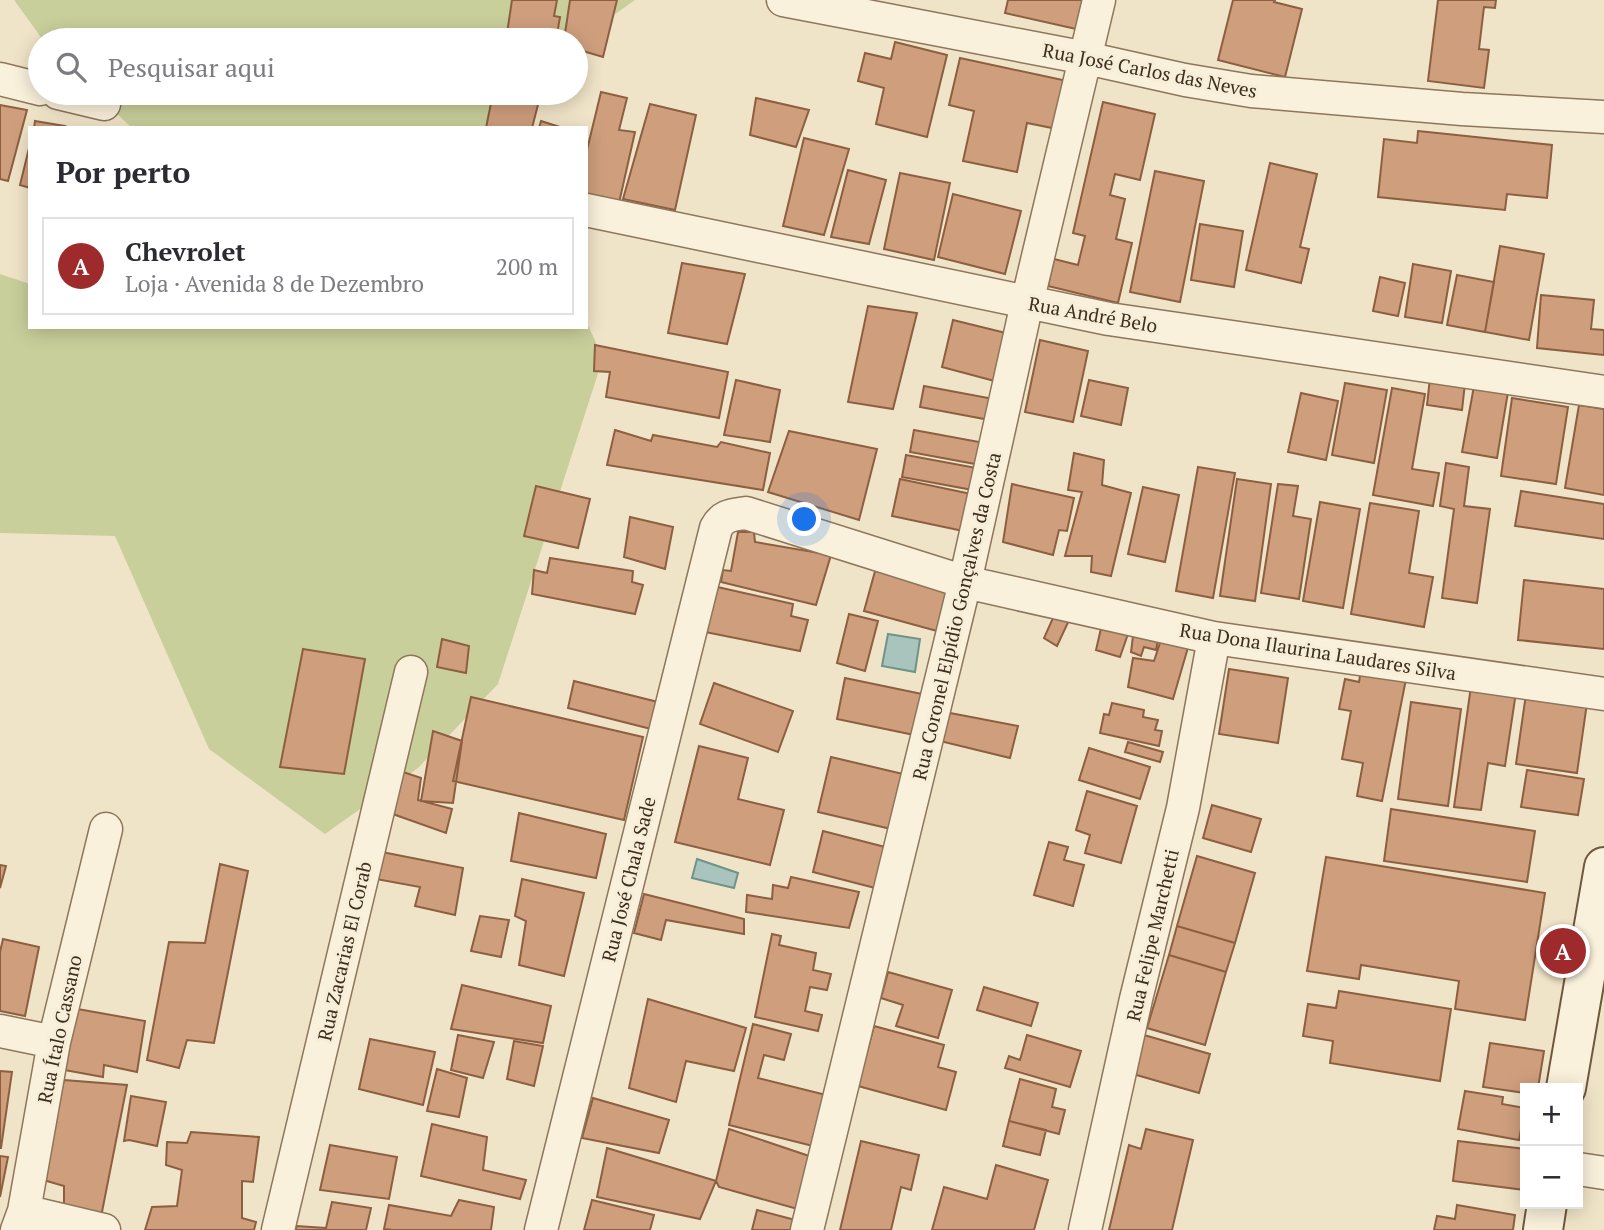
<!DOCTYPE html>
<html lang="pt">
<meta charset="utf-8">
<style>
:root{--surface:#fff;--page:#f7f7f7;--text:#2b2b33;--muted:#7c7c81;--line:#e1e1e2;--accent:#9e2a2b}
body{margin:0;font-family:"PT Serif",serif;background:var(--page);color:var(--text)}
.controls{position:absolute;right:21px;bottom:21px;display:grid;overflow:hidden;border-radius:0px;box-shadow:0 4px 18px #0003}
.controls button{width:63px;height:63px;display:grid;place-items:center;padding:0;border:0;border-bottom:2px solid var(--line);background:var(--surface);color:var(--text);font:35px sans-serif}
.you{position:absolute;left:805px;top:520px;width:24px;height:24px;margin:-18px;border:5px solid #fff;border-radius:50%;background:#1a73e8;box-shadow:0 0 0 10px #1a73e833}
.badge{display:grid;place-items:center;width:46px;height:46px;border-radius:50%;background:var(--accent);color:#fff;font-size:23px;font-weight:700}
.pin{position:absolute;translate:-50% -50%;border:4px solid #fff;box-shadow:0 2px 7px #0006}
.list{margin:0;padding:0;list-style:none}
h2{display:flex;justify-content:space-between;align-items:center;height:91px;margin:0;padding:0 28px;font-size:30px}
h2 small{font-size:23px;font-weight:400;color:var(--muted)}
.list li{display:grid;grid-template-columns:46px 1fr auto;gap:21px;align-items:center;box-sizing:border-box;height:98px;margin:0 14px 14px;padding:0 14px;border:2px solid var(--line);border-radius:0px}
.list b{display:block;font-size:26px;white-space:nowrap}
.list p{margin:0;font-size:23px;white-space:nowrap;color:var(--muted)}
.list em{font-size:23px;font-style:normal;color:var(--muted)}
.icon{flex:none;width:38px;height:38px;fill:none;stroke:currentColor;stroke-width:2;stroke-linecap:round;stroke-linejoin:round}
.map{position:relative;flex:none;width:1604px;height:1230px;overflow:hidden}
.search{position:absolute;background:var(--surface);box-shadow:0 4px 18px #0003;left:28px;top:28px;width:560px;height:77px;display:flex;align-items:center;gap:18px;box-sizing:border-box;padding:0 24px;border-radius:38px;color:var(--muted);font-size:26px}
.panel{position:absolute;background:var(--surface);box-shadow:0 4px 18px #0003;left:28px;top:126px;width:560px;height:203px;border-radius:0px}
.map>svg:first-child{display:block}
</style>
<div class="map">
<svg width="1604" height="1230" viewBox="0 0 1604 1230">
<rect width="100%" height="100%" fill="#f0e4c8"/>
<path fill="#c9cf9b" d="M14,0h621l-59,42v-2h-533z
M95,93h438l-23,35h-378z
M0,274l30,10v43h556v-6l17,37 -105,326 -80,84 -93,66 -116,-85 -94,-213 -115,-3z"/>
<path fill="#a9c4bc" stroke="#6f938a" stroke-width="2" d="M888,634l32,5 -5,33 -33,-6z
M697,859l41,14 -4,15 -42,-10z"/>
<path fill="#cf9f7d" stroke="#8d5f41" stroke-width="2" d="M512,0h45l-3,16 6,1 -4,23h-50z
M570,0h47l-14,57 -27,-8v-9h-12z
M1008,0h78l-1,31 -80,-18z
M1233,0h42l-1,2 28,7 -17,68 -67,-17z
M1438,0h58l-1,8 -11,-1 -5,42 10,1 -5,38 -56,-7z
M895,42l52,13 -20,82 -51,-13 8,-36 -26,-7 7,-28 26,6z
M960,58l112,24 -10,48 -35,-7 -10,49 -54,-11 11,-50 -25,-6z
M601,92l26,6 -8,32 16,2 -16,71 -33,-8v-41z
M493,93h48l-9,35h-46z
M756,98l53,12 -13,37 -46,-12z
M1103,102l52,12 -15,66 -25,-6 -5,21 15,4 -9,40 16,4 -14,60 -70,-17 6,-27 24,6 7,-29 -12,-3z
M650,104l46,11 -21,95 -52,-11z
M0,105l27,5 -19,71 -8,-2z
M35,121l30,5 -1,2h-30z
M541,121l22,7h-24z
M1418,131l134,14 -5,53 -40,-4 -2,16 -127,-13 6,-58 33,4z
M804,138l45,11 -25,86 -41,-9z
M30,144v44l-10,-3z
M1270,163l47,11 -17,73 9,2 -8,34 -55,-13z
M848,170l38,10 -17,64 -38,-7z
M1155,171l49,10 -24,121 -50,-10z
M900,173l50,10 -16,77 -50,-11z
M953,194l68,17 -16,63 -67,-17z
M1200,224l43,7 -9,56 -43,-7z
M1500,246l44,8 -15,86 -44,-8z
M682,263l63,11 -18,70 -59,-11z
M1413,264l38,7 -9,52 -37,-6z
M1457,275l37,7 -9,50 -38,-7z
M1380,277l25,6 -7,33 -25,-5z
M1541,295l53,5 -3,29 13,1v25l-67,-7z
M868,306l49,7 -24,96 -45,-7z
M953,320l61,15 -12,48 -60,-16z
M1040,340l48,11 -15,71 -48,-10z
M595,345l133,27 -9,46 -113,-21 4,-25 -16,-1z
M1430,378l35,5 -3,27 -35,-5z
M736,380l44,10 -10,52 -46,-7z
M1089,380l39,8 -7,37 -40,-9z
M1345,383l42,7 -13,73 -42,-8z
M924,386l75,14 -4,21 -75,-14z
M1474,386l34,6 -11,66 -35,-6z
M1392,388l33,6 -13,75 27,4 -6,33 -60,-11z
M1301,393l37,8 -12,59 -38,-8z
M1512,398l56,9 -12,77 -55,-8z
M1579,405l25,4v86l-39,-7z
M615,430l36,11 2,-6 64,12 4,-5 49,11 -7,37 -156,-25z
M914,430l76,14 -4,22 -76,-14z
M789,431l88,18 -18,71 -91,-28z
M1074,453l30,7 -2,25 29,8 -20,83 -20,-4 1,-16h-27l17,-64 -14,-2z
M906,455l76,14 -4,22 -76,-14z
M1446,463l23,4 -5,39 26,3 -13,94 -35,-5 12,-89 -14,-3z
M1198,467l37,6 -22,125 -37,-7z
M900,479l76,16 -8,37 -76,-16z
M1237,479l34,5 -16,117 -35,-5z
M1012,484l62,14 -7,33 -8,-1 -6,25 -50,-13z
M1278,484l20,2 -5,30 18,3 -12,80 -38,-6z
M536,486l54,13 -12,49 -54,-12z
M1143,487l36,8 -14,67 -37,-8z
M1521,491l83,13v35l-89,-13z
M1320,502l40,7 -17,99 -40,-7z
M1370,503l49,8 -10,62 24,4 -9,50 -73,-13z
M630,517l43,10 -8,42 -41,-12z
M738,532h16l1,10 76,13 -15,50 -95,-23 2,-12 8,1z
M550,558l83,13 -1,11 11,3 -8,29 -103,-20 2,-24 13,3z
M877,564l73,21 -13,46 -73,-20z
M1524,580l80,9v60l-86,-9z
M713,586l80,18 -2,12 17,4 -8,31 -95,-19z
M1057,609l14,7 -14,30 -13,-8z
M849,614l29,7 -13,50 -28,-8z
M1102,624l27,7 -9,26 -24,-7z
M1134,628l25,7 -3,15 -12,-3 -3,9 -10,-4z
M1162,637l27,7 -16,55 -45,-12 5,-29 21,3z
M442,639l27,7 -3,27 -29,-6z
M303,649l62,10 -21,115 -64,-7z
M1229,669l59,9 -10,65 -59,-9z
M1361,670l45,9 -24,122 -25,-5 6,-33 -21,-4 9,-48 -12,-2 6,-30 14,3z
M845,678l82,17 -8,41 -82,-17z
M574,681l92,23 -7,27 -91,-23z
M714,683l79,28 -15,41 -78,-28z
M1471,686l45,6 -11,74 -17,-3 -7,47 -27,-3z
M1526,694l61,9 -10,70 -61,-9z
M471,697l172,40 -19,83 -171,-39z
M1411,702l50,7 -13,97 -50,-7z
M1112,703l32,7 -1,7 15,3 -3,10 7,1 -3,15 -59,-13 4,-19 5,1z
M945,712l73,14 -8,32 -70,-17z
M433,731l29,10 -9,62 -32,-2z
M1128,742l35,10 -3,10 -35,-10z
M699,746l49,12 -10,41 46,11 -14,55 -95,-23z
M1089,748l61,19 -10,32 -61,-19z
M831,757l72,17 -12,55 -73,-17z
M1527,770l57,9 -6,36 -57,-8z
M400,771l21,7 -3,22 34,9 -6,24 -56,-20z
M1087,791l50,15 -16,57 -36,-10 5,-18 -14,-5z
M1212,805l49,14 -10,33 -48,-14z
M1391,809l144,22 -8,51 -143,-21z
M519,813l87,21 -10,44 -85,-17z
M823,831l66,17 -10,41 -66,-17z
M1049,842l19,5 -4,13 20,5 -11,41 -39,-11z
M382,852l81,16 -8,47 -40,-9 5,-19 -44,-8z
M1197,856l58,17 -20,70 -58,-17z
M1326,857l219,36 -20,127 -70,-11 4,-28 -98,-16 -2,14 -52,-8z
M220,864l28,7 -34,172 -27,-3 -8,28 -32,-8 22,-118 36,1z
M0,865l6,1 -6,22z
M791,877l68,15 -10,36 -103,-16 1,-17 25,4 1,-14 15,3z
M522,879l62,14 -20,83 -45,-11 7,-44 -11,-5z
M644,894l100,25v15l-78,-14 -5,20 -27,-7z
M480,916l29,4 -8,37 -30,-6z
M1177,926l58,17 -9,29 -57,-17z
M772,934l9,2 -2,9 37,8 -3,17 18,4 -4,16 -17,-3 -5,24 17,4 -4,16 -63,-14z
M3,939l36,8 -14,69 -25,-5v-59z
M1169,955l57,17 -21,73 -58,-17z
M888,972l64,18 -14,48 -42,-12 7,-21 -22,-7z
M462,985l89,21 -8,37 -92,-14z
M984,987l54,16 -7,23 -54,-16z
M1339,991l112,18 -11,72 -110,-18 3,-22 -30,-5 5,-32 28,4z
M648,999l98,29 -12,43 -48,-10 -10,41 -47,-14z
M72,1008l73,13 -8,51 -33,-7 -1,12 -44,-8z
M753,1024l38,10 -7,26 -20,-5 -6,23 72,18 -13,51 -88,-22z
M874,1026l70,19 -6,22 18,5 -10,38 -88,-24z
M458,1035l36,7 -11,36 -32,-8z
M1027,1035l54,16 -11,36 -65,-19 4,-12 11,4z
M1144,1035l66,19 -11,39 -66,-19z
M370,1039l65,13 -12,53 -64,-16z
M514,1041l29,5 -9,40 -27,-7z
M1490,1043l54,8 -6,37h-13v5l-42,-6z
M437,1069l30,9 -8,39 -32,-6z
M0,1071l12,1 -11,76h-1z
M1020,1079l36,10 -4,18 13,3 -6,24 -50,-13z
M64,1080l63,5 -26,132 -37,-9v-22l-24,-7z
M1465,1091l38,6 -1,7 23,4 -6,32 -61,-11z
M131,1096l35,6 -9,44 -28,-6 -5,1z
M593,1098l76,22 -10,33 -77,-15z
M1009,1121l37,9 -6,25 -37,-9z
M432,1124l55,13 -4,33 43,10 -6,19 -99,-23z
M729,1129l86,29 -14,52 -82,-23 -3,-6z
M1146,1129l47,11 -21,90h-63l20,-85 12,4z
M191,1132l68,5 -6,45 -11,-1v37l14,4 -2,8h-109l7,-23 25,-1 5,-36 -16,-5 1,-23 20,1z
M861,1141l58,14 -8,35 -10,-3 -10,43h-51z
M1458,1141l67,8v41l-72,-9z
M330,1145l67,12 -8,42 -69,-9z
M607,1148l109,33 -16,38 -103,-22z
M0,1156l8,1 -8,40z
M996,1165l52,15 -14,50h-102l12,-43 43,12z
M459,1200l35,7 -3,23h-98l-9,-1 5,-24 62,11z
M592,1200l62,15 -4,15h-66z
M332,1202l39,6 -5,22h-71l2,-4 29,2z
M1457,1205l58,10 -2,15h-79l3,-14 18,3z
M757,1210l46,12 -2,8h-49z"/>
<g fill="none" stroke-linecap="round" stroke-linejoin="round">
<defs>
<path id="minor" d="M783,0l303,58 99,22 66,11 211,18 142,8
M0,79l40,10
M58,93l46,11
M586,210l523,109 495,73
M0,1031l54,11
M1578,1169l26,4
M24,1211l80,19
M17,1230l7,-19 30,-169 52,-213
M278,1230l133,-558
M541,1230l175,-702c7,-13 16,-13 30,-15l219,69 249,56 390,56
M807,1230l158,-648 62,-279 72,-303
M1085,1230l51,-231 47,-191 31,-170"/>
<path id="secondary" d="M1566,1088l38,-221
M1543,1230l4,-26"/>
</defs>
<use href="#minor" stroke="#8d765c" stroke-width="35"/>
<use href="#secondary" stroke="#6f573f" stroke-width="42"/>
<use href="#minor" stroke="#faf1dc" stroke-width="32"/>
<use href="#secondary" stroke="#faf1dc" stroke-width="38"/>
</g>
<g text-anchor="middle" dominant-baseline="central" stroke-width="6" stroke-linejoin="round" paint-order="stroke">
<g font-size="19" fill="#3d2e20" stroke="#f7eed8">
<text transform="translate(1150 70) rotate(11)">Rua José Carlos das Neves</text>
<text transform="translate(1093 314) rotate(10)">Rua André Belo</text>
<text transform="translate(956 616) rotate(-77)">Rua Coronel Elpídio Gonçalves da Costa</text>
<text transform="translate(1318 651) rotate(9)">Rua Dona Ilaurina Laudares Silva</text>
<text transform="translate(628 879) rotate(-76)">Rua José Chala Sade</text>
<text transform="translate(1152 935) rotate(-77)">Rua Felipe Marchetti</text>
<text transform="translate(344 951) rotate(-77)">Rua Zacarias El Corab</text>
<text transform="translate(59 1029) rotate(-78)">Rua Ítalo Cassano</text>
</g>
</g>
</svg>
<div class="controls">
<button>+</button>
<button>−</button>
</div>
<div class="you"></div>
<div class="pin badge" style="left:1563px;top:951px">A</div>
<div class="search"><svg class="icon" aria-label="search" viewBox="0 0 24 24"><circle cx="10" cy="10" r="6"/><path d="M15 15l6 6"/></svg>Pesquisar aqui</div>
<section class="panel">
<h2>Por perto<small></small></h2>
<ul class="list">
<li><span class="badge">A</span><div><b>Chevrolet</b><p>Loja · Avenida 8 de Dezembro</p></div><em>200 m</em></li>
</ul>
</section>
</div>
